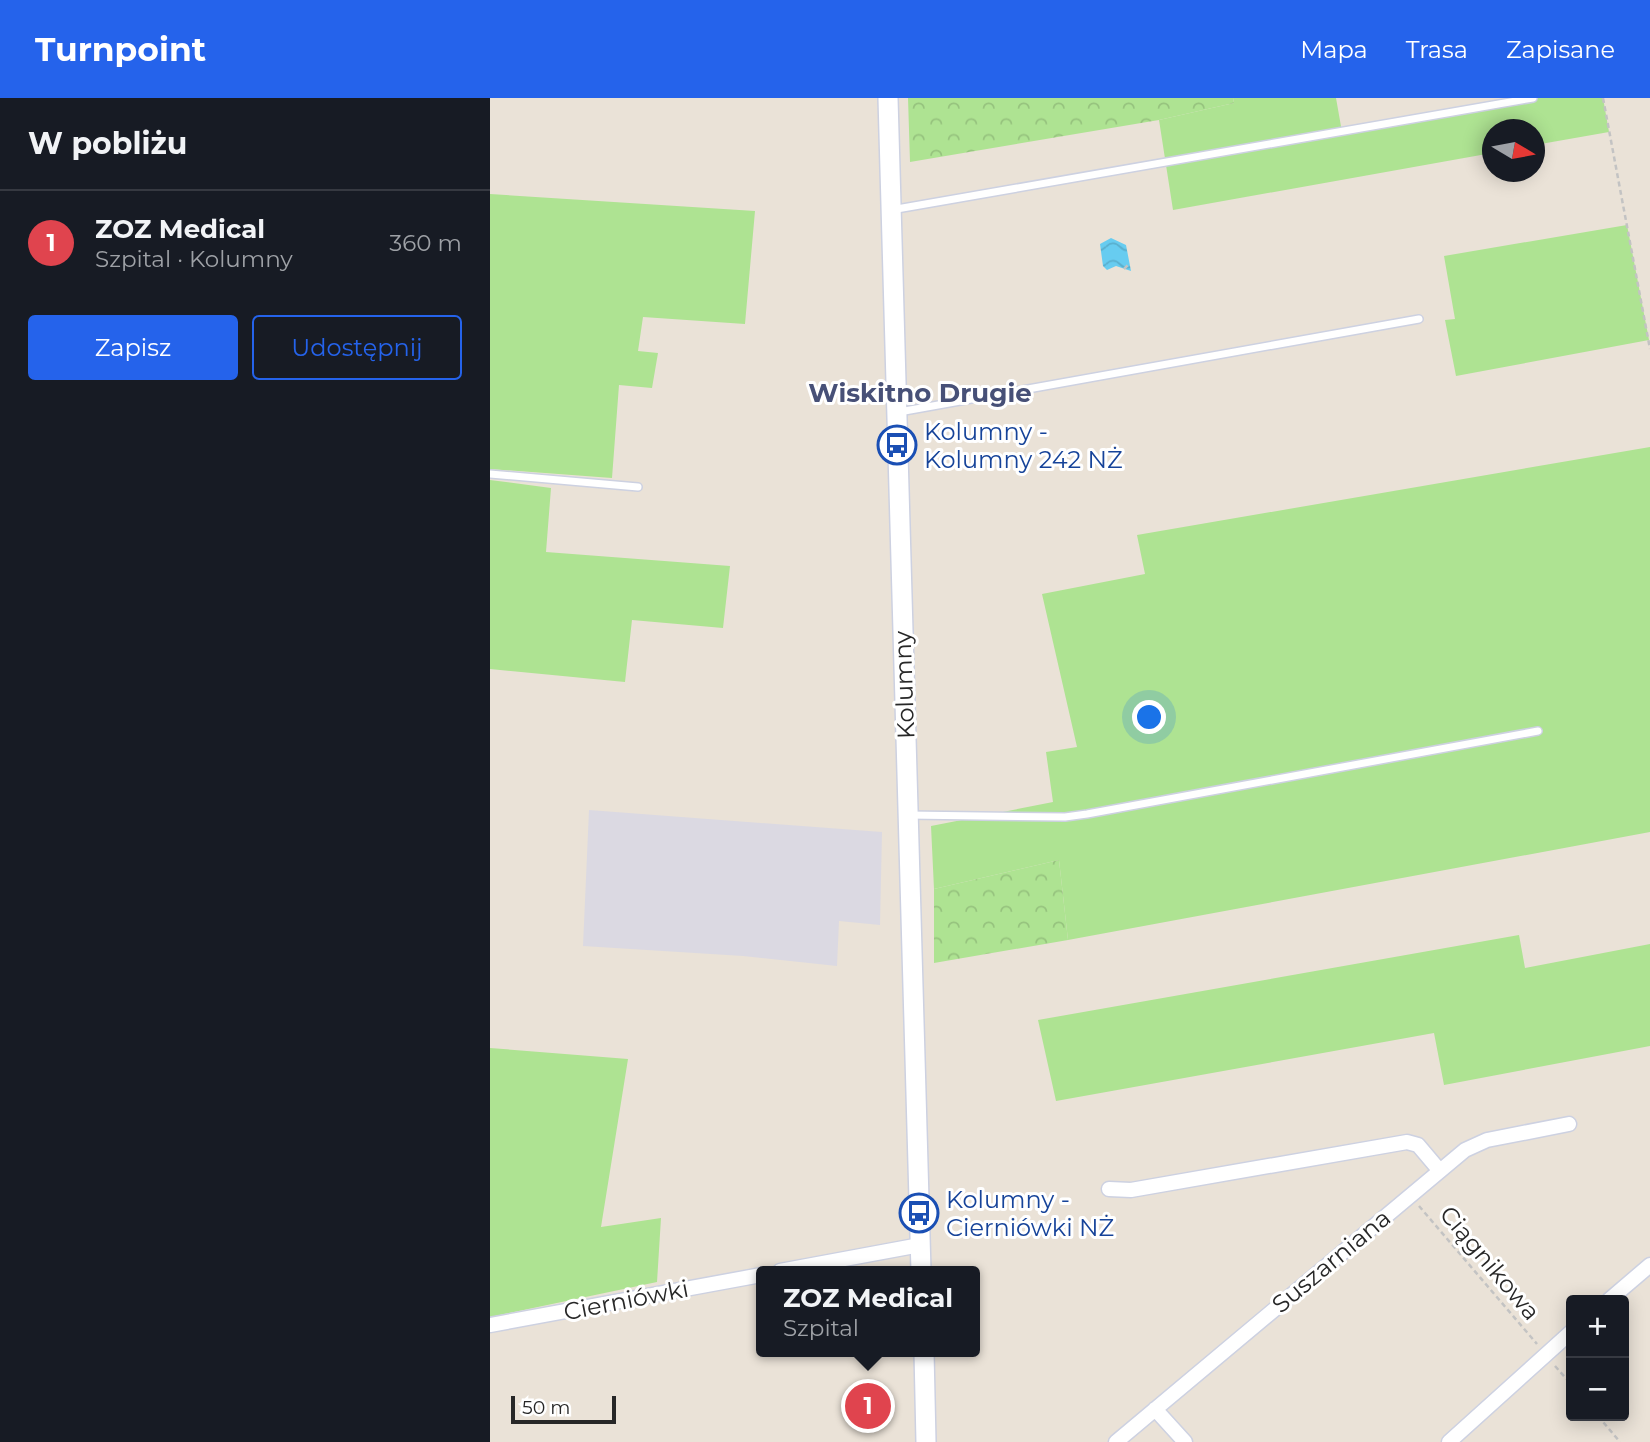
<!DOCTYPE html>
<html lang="pl">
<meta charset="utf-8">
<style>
:root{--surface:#171b24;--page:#20242c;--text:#f1f3f6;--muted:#9ea1a6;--line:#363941;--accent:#2563eb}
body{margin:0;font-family:Montserrat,sans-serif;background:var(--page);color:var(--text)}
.controls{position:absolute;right:21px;bottom:21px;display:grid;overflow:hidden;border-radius:7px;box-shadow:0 4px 18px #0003}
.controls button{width:63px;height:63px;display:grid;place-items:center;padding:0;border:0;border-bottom:2px solid var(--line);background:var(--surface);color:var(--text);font:35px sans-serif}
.compass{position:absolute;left:992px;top:21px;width:63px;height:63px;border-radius:50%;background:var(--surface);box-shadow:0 4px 18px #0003;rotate:100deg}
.scale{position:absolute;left:21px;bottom:18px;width:105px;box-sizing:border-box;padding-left:7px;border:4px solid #272727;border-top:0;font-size:19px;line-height:24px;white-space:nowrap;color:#272727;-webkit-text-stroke:5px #fff;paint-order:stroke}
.you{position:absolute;left:660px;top:620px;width:24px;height:24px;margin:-18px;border:5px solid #fff;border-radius:50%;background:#1a73e8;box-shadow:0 0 0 10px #1a73e833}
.badge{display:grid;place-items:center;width:46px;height:46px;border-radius:50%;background:var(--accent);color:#fff;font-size:23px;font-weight:700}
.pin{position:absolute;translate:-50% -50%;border:4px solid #fff;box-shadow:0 2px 7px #0006}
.popup{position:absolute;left:266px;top:1168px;width:224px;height:91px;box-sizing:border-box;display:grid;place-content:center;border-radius:7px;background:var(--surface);filter:drop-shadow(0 2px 5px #0005);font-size:23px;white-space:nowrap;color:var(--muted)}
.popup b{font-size:26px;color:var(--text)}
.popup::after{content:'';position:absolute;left:50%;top:100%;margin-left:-14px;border:14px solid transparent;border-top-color:var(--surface)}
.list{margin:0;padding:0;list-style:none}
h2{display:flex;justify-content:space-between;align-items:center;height:91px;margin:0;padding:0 28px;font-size:30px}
h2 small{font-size:23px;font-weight:400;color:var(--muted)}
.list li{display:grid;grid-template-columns:46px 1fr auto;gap:21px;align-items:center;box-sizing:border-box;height:105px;padding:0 28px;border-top:2px solid var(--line)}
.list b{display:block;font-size:26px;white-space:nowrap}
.list p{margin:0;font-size:23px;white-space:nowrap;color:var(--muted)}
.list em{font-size:23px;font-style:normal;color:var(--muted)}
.actions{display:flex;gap:14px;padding:21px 28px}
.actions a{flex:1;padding:16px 0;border:2px solid var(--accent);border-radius:7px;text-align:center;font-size:24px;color:var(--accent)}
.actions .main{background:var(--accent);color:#fff}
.map{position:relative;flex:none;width:1160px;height:1344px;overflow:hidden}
header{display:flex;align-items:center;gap:42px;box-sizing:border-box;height:98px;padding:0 35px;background:var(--accent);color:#fff}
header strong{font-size:33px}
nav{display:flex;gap:38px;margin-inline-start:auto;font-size:24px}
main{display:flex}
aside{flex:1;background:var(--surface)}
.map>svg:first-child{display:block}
</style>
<header>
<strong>Turnpoint</strong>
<nav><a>Mapa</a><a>Trasa</a><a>Zapisane</a></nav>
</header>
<main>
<aside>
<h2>W pobliżu<small></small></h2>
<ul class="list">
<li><span class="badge" style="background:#e0444e">1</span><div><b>ZOZ Medical</b><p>Szpital · Kolumny</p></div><em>360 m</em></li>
</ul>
<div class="actions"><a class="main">Zapisz</a><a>Udostępnij</a></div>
</aside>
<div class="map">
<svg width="1160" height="1344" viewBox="0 0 1160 1344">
<defs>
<pattern id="forest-crowns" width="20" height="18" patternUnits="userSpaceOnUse" patternTransform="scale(1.75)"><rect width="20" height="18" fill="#aee392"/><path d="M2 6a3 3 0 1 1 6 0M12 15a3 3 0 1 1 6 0" fill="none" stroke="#96c37e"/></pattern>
<pattern id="water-waves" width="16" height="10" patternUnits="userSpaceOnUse" patternTransform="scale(1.75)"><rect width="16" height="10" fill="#67ccf0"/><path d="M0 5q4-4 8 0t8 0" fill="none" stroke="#59afce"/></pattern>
</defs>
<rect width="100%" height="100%" fill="#eae2d7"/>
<path fill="#dbd9e2" d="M99,712l293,22 -2,93 -41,-4 -2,45 -94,-10 -160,-10z"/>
<path fill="#aee392" d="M743,0h103l6,34 171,-34h90l6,34 -74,13 -1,-15h-42v23l-319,57 -14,-90 75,-17z
M0,96l265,17 -10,113 -102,-7 -5,34 20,2 -6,35 -33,-3 -7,93 -122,-9z
M1137,127l22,115 -193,36 -11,-56 10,-1 -11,-63z
M1160,349v385l-582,108 -9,-80 -125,29 -3,-63 122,-24 -7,-50 31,-5 -35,-153 103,-20 -8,-39z
M0,382l61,8 -5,64 184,14 -7,62 -91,-8 -7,62 -135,-13z
M1029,837l6,33 125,-24v102l-206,39 -10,-52 -378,68 -18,-81z
M0,950l138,11 -27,168 60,-9 -4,64 -167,35z"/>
<path fill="url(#forest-crowns)" d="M418,0h325l1,5 -75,17 -249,42z
M569,762l9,80 -134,23v-74z"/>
<path fill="url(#water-waves)" d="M621,140l15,7 5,26 -15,-5 -9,4 -4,-4 -3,-22z"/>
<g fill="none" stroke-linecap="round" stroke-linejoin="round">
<defs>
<path id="lane" d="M401,112l642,-112
M409,314l520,-93
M0,376l148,13
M418,717l157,2 22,-3 451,-83"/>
<path id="street" d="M619,1091l22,1 276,-48 11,3 22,26
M290,1173l140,-26
M1119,1202l41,-35
M0,1227l271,-50
M665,1311l30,33
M626,1344l349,-292 22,-10 82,-16
M959,1344l122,-110"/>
<path id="secondary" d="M398,0l33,1173
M434,1254l2,90"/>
</defs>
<use href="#lane" stroke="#cdd1e1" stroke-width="10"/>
<use href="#street" stroke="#cdd1e1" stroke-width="17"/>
<use href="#secondary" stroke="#cdd1e1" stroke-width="22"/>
<path stroke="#c3c3c3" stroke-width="2.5" stroke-dasharray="5 3.5" stroke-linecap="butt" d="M1113,0l47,251
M634,171l6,-6
M929,1108l118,138
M1065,1268l16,18
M1108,1318l22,26"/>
<use href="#lane" stroke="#fff" stroke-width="7"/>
<use href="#street" stroke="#fff" stroke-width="14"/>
<use href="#secondary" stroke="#fff" stroke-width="19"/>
</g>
<defs>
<symbol id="bus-ring" viewBox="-11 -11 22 22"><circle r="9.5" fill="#fff" stroke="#1a4fb4" stroke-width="1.5"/><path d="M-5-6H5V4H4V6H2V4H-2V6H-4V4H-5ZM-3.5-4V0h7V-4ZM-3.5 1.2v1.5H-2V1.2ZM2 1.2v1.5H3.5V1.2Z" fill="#1a4fb4"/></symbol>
</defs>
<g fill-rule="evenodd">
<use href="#bus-ring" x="385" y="325" width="44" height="44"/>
<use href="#bus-ring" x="407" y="1093" width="44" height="44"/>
</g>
<g text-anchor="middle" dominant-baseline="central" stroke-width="6" stroke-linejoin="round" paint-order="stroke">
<g font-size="24" fill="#164399" stroke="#fff" text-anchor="start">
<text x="434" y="333">Kolumny -<tspan x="434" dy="28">Kolumny 242 NŻ</tspan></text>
<text x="456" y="1101">Kolumny -<tspan x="456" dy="28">Cierniówki NŻ</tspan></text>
</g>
<g font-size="24" fill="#272727" stroke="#fff">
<text transform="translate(414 587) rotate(-92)">Kolumny</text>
<text transform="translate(841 1163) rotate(-40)">Suszarniana</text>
<text transform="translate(1000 1165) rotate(50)">Ciągnikowa</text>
<text transform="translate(136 1202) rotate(-11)">Cierniówki</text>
</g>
<g font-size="26" font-weight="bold" fill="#475077" stroke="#fff">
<text x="430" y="295">Wiskitno Drugie</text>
</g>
</g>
</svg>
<div class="controls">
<button>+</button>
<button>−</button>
</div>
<svg class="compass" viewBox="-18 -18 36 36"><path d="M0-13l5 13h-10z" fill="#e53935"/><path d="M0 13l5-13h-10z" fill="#9ea1a6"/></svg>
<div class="scale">50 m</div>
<div class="you"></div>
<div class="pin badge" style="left:378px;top:1308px;background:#e0444e">1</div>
<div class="popup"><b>ZOZ Medical</b>Szpital</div>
</div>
</main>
